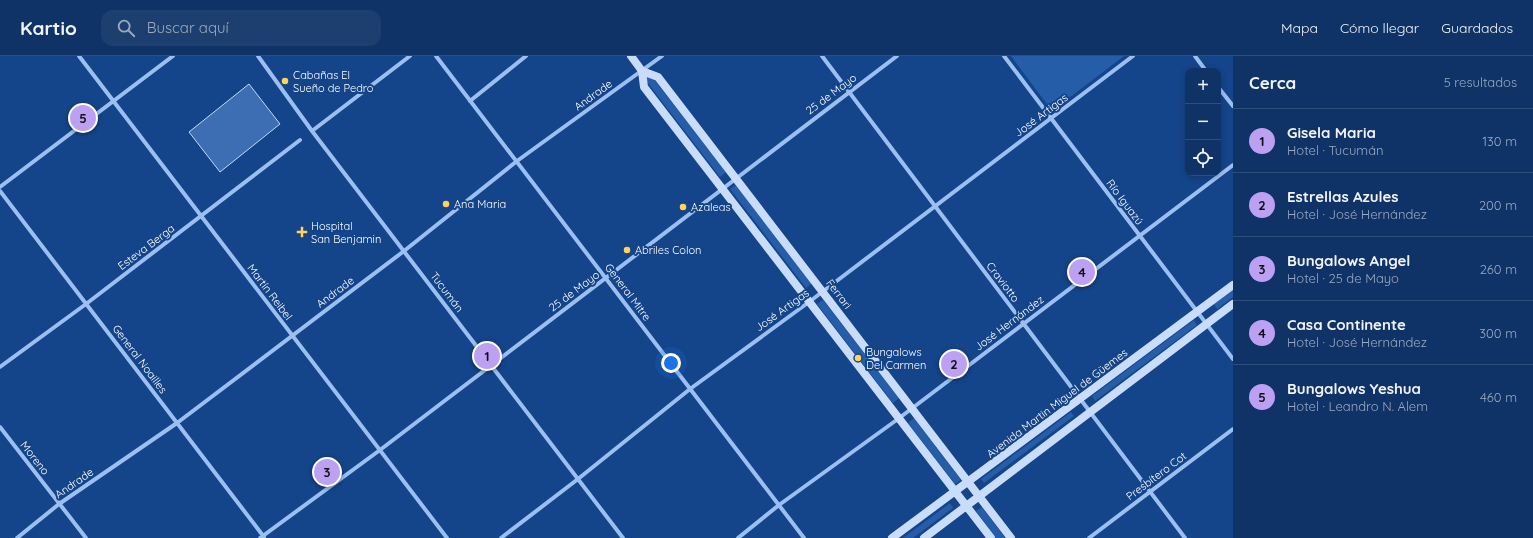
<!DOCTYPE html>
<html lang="es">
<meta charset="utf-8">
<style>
:root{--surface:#0f3367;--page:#1d3f70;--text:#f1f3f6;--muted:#9baac0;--line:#2f4e7b;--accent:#bca0f2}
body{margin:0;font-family:Quicksand,sans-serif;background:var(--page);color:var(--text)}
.controls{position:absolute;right:12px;top:12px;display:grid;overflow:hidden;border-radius:8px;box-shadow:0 2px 6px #0003}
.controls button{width:36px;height:36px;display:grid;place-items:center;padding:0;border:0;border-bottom:1px solid var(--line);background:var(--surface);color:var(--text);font:20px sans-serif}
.you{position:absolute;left:671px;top:307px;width:14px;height:14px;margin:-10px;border:3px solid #fff;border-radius:50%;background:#1a73e8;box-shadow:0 0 0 6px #1a73e833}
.badge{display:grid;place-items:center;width:26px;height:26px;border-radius:50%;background:var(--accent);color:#111;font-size:13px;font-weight:700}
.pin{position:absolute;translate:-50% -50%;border:2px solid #fff;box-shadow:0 1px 4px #0006}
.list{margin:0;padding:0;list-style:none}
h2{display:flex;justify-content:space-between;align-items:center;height:52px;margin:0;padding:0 16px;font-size:17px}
h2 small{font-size:13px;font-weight:400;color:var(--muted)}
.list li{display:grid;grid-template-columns:26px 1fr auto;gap:12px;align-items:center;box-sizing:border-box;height:64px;padding:0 16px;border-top:1px solid var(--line)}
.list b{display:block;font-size:15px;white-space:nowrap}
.list p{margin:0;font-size:13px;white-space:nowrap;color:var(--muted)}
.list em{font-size:13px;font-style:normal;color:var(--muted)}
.icon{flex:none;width:22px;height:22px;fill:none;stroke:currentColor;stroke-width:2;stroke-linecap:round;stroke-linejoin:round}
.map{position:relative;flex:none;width:1233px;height:482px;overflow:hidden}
header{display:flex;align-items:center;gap:24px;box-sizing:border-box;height:56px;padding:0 20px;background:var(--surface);border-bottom:1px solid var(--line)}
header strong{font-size:19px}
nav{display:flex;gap:22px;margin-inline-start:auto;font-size:14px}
.search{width:280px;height:36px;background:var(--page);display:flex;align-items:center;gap:10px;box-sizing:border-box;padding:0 14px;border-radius:12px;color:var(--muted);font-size:15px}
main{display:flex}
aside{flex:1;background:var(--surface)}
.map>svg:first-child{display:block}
</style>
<header>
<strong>Kartio</strong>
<div class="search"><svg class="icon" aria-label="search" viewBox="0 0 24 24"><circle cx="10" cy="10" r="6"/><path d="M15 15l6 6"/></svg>Buscar aquí</div>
<nav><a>Mapa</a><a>Cómo llegar</a><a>Guardados</a></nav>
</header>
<main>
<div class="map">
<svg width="1233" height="482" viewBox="0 0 1233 482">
<rect width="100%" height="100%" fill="#144489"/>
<path fill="#265da8" d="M1011,0h113l-72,55z
M650,18l76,98 -6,5 -76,-99z
M736,129l76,98 -6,5 -76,-99z
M1233,234v7l-16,12 -3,-5z
M823,244l76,98 -6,5 -76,-99z
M1194,264l3,5 -102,76 -3,-5z
M1071,356l3,4 -90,67 -3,-4z
M914,362l47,62 -6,4 -47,-61z
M950,447l3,5 -40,30h-10z
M982,451l23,31h-9l-20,-27z"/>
<path fill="#3d6eb3" stroke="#c1dafb" d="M249,28l31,40 -60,48 -31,-40z"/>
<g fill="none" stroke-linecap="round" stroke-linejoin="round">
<path stroke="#9bbff0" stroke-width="4" d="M79,0l368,482
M258,0l54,75 311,407
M436,0l368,482
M822,0l363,482
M1004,0l229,303
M1195,0l11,15
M1218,31l15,19
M470,45l56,-45
M312,75l98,-75
M0,131l173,-131
M0,135l264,346
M0,311l86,-63 214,-164
M0,371l86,111
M17,482l42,-34 118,-81 227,-172 113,-90 145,-105
M260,482l120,-88 517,-394
M501,482l77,-59 112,-90 119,-87 324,-246
M738,482l41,-33 119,-86 335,-254
M1089,482l144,-109"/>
<path stroke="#c9ddfb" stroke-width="8" d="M631,0l11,15 16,6 353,461
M642,15l2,16 347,451
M892,482l341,-253
M924,482l309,-234"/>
</g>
<g fill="#ffd359" stroke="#144489" stroke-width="1.5">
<circle cx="285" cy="25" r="4"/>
<circle cx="446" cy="148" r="4"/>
<circle cx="683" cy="151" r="4"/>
<path d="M300 170h4v4h4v4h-4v4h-4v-4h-4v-4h4z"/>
<circle cx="627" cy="194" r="4"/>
<circle cx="858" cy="302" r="4"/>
</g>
<g text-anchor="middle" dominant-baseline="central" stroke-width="4" stroke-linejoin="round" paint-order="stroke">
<g font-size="11" fill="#fff" stroke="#144489" text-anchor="start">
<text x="293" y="19">Cabañas El<tspan x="293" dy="13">Sueño de Pedro</tspan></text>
<text x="454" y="148">Ana Maria</text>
<text x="691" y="151">Azaleas</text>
<text x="311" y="170">Hospital<tspan x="311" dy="13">San Benjamin</tspan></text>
<text x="635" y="194">Abriles Colon</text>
<text x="866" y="296">Bungalows<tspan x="866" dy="13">Del Carmen</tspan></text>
</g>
<g font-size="11" fill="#fff" stroke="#144489">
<text transform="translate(831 38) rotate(-37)">25 de Mayo</text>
<text transform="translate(593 39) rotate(-36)">Andrade</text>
<text transform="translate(1041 59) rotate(-37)">José Artigas</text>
<text transform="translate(1125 146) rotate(53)">Río Iguazú</text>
<text transform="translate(146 191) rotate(-37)">Esteva Berga</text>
<text transform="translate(1003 226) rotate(53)">Craviotto</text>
<text transform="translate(574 235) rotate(-37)">25 de Mayo</text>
<text transform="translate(270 236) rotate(53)">Martín Reibel</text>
<text transform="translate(335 236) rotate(-37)">Andrade</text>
<text transform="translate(447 236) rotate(53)">Tucumán</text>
<text transform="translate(628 236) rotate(53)">General Mitre</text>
<text transform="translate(839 238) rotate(53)">Ferrari</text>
<text transform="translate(782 254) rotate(-36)">José Artigas</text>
<text transform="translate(1009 267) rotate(-37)">José Hernández</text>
<text transform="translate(140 303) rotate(53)">General Noailles</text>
<text transform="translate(1057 347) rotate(-37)">Avenida Martin Miguel de Güemes</text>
<text transform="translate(35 402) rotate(52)">Moreno</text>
<text transform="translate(1156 420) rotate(-37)">Presbítero Cot</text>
<text transform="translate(74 427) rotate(-35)">Andrade</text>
</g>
</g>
</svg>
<div class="controls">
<button>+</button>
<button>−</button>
<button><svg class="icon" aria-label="locate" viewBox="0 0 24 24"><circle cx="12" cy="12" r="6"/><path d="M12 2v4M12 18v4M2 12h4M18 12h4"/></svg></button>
</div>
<div class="you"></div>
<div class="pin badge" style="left:487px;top:300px">1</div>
<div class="pin badge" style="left:954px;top:308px">2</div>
<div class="pin badge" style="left:327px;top:416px">3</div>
<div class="pin badge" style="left:1082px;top:216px">4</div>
<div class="pin badge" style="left:83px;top:62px">5</div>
</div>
<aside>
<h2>Cerca<small>5 resultados</small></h2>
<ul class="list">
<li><span class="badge">1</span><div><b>Gisela Maria</b><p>Hotel · Tucumán</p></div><em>130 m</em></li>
<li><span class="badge">2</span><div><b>Estrellas Azules</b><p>Hotel · José Hernández</p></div><em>200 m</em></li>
<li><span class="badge">3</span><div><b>Bungalows Angel</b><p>Hotel · 25 de Mayo</p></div><em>260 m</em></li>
<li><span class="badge">4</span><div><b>Casa Continente</b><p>Hotel · José Hernández</p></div><em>300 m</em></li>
<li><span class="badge">5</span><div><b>Bungalows Yeshua</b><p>Hotel · Leandro N. Alem</p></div><em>460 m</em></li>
</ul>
</aside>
</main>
